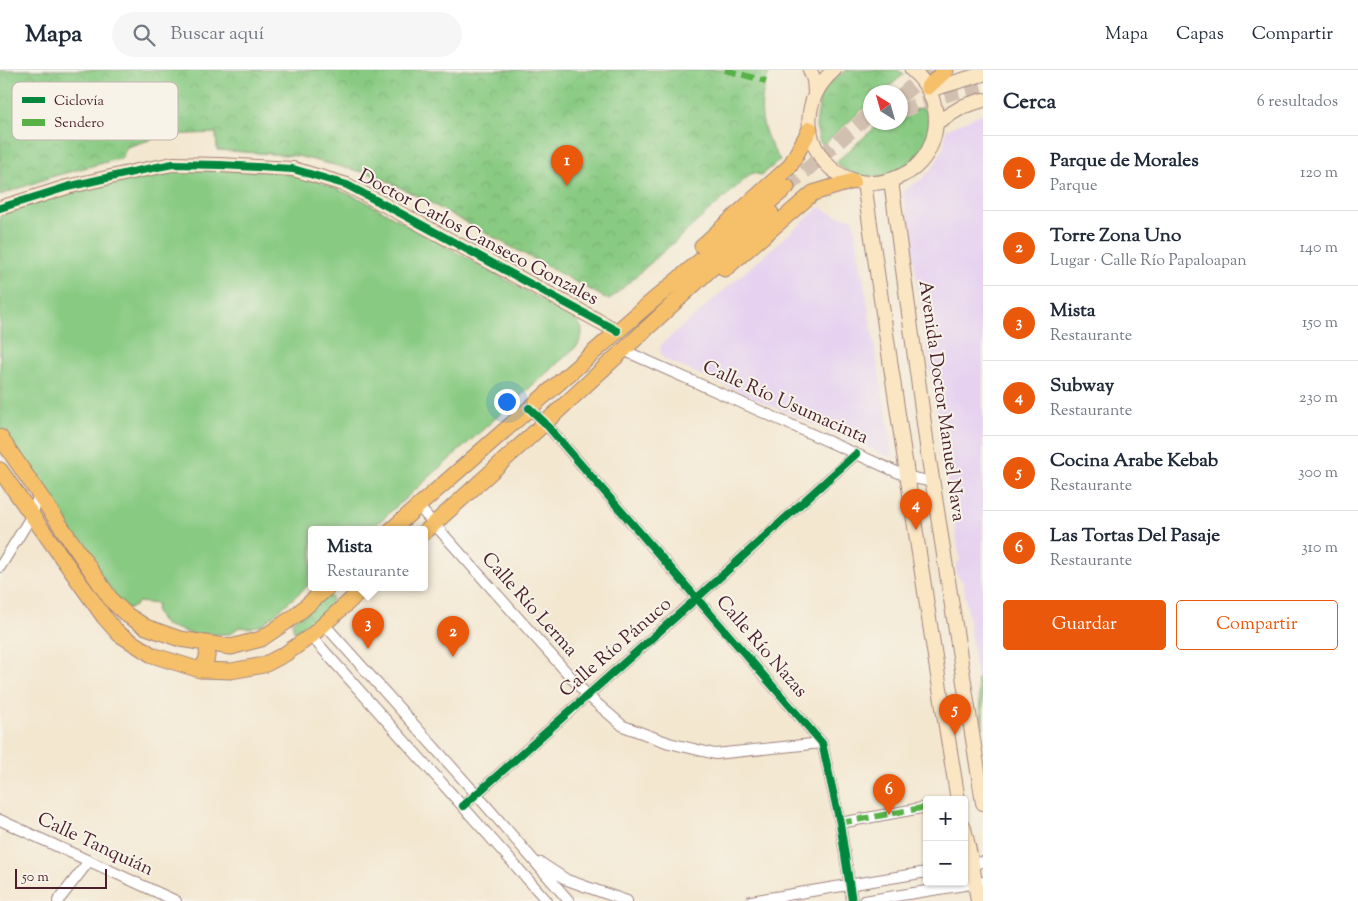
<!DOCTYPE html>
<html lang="es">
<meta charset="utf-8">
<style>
:root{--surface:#fff;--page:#f6f6f7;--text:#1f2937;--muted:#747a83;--line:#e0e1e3;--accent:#ea580c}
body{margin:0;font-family:"Sorts Mill Goudy",serif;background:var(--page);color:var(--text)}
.controls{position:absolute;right:15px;bottom:15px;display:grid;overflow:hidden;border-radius:5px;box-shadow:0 1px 4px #0004}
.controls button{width:45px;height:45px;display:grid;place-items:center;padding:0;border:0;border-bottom:1px solid var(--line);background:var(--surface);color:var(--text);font:25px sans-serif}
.compass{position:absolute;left:863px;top:15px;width:45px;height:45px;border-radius:50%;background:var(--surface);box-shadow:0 1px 4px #0004;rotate:323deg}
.scale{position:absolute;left:15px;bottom:12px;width:92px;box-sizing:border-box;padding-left:5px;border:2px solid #4a1f2b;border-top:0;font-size:14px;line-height:18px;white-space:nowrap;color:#4a1f2b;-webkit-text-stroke:4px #f7f3e8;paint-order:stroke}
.you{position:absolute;left:506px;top:331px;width:18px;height:18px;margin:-12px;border:4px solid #fff;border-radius:50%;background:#1a73e8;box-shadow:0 0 0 8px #1a73e833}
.badge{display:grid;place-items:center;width:32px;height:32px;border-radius:50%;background:var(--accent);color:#fff;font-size:16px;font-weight:700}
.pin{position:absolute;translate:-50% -41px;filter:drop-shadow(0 1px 2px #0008)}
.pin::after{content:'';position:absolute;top:26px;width:18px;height:15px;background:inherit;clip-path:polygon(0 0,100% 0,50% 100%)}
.popup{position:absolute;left:308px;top:456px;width:120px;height:65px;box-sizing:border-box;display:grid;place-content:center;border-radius:5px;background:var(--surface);filter:drop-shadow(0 1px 4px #0005);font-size:16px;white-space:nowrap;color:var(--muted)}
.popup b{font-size:19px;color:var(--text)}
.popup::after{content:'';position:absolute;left:50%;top:100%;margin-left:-10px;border:10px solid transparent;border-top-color:var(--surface)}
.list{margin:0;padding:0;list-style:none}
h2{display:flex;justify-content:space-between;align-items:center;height:65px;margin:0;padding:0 20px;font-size:21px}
h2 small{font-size:16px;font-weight:400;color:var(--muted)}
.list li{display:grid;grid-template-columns:32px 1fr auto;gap:15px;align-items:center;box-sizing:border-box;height:75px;padding:0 20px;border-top:1px solid var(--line)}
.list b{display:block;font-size:19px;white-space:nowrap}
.list p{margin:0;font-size:16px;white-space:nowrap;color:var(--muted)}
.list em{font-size:16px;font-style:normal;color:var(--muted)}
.actions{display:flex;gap:10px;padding:15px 20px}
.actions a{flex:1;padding:11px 0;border:1px solid var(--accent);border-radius:5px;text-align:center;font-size:18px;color:var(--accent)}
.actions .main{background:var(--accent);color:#fff}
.icon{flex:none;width:28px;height:28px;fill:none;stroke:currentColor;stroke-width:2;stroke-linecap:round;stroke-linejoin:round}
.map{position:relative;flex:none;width:983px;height:831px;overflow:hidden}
header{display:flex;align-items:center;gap:30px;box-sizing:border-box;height:70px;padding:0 25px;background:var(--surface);border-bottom:1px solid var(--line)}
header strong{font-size:24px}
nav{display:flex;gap:28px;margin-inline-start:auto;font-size:18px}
.search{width:350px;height:45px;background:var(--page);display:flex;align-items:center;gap:12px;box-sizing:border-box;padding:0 18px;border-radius:28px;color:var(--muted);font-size:19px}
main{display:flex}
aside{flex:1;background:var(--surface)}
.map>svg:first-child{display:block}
</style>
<header>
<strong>Mapa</strong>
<div class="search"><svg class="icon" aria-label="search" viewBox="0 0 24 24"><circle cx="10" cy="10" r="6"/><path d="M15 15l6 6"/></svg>Buscar aquí</div>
<nav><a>Mapa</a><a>Capas</a><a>Compartir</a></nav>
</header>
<main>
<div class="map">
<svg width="983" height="831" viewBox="0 0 983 831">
<defs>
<pattern id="park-crowns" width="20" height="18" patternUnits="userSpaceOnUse" patternTransform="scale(1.25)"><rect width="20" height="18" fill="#88ca82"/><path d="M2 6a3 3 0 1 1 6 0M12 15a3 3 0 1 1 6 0" fill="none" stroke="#77ad70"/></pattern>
</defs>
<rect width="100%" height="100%" fill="#f7f3e8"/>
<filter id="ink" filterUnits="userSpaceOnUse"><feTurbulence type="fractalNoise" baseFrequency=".02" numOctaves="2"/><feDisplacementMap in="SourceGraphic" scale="10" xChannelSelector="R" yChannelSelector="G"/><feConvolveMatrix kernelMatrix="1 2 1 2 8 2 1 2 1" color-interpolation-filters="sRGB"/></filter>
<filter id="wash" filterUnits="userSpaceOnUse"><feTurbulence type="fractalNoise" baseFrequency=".0096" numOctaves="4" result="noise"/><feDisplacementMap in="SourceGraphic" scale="20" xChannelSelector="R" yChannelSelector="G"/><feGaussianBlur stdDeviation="1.12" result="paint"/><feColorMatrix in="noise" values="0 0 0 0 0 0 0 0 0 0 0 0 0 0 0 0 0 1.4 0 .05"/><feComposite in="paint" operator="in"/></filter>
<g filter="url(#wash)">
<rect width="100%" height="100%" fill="#f3e7d0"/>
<path fill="#e6d2f0" d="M983,43v616l-16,-123 -4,-25 -4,-3 -3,-5v-5l1,-5 3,-3 -57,-369 18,-11 14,-15 9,-19 2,-16z
M820,137l8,5 15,5 10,1 40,236 -4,3 -225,-98 -3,-5 -1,-6 2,-4z"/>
<path fill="#88ca82" stroke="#697456" d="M216,100l55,1 39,7 51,21 212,118c11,10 11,15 5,28l-208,185h-58v52l-50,43 -13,3 -10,-1 -9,7 -34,1 -31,-10 -5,-6 -4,-8 1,-7 -19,-2 -3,4 -6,3 -6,-2 -123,-177v-216c54,-17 111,-36 167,-42 16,-2 33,-2 49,-2z"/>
<path fill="url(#park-crowns)" stroke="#697456" d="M0,0h770c-14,36 -11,58 10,90l-18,15 -10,-2 -143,127 -188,-102 -46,-23 -78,-19 -80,-6 -1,-17 -50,2 -39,12 -5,11 -68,18 -54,19z
M846,0h52l6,4 -21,18h-12l-1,11 -47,42 -3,-3 -4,-15 4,-31 9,-13z
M928,35c1,5 3,11 3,16 0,24 -21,49 -44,55 -8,2 -16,1 -24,0 -10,-2 -20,-6 -27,-14l44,-39 21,-1v-7z
M323,526l9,1 -2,12 -27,24 -9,-1 -2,-10z
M983,604v55l-6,-50z"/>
</g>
<g filter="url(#ink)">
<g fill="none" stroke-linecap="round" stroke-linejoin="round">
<path stroke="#d1bfaf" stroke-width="15" stroke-dasharray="15 8" stroke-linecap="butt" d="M901,26l29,-26
M901,41l50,-18 32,-8
M787,117l84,-74"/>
<defs>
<path id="street" d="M623,280l285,127 26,5
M529,338l16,15 277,320 18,80 12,78
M418,436l169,189 36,31 46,17 46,11 107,-11
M0,497l32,-52 7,-21
M324,554l152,170 93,107
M311,566l236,265
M463,736l234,-208 159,-144
M0,750l176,81
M840,753l87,-16
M541,793l26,17 60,21
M964,795l19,-3
M58,831l31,-40
M751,831l176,-29
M864,831l119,-19"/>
<path id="secondary" d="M810,0l4,10 1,13
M834,0c-59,52 -2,140 69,105 18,-8 29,-26 32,-44 4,-23 -5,-46 -23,-61
M929,20l54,-16
M937,52l27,-16 19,-6
M891,111l37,272 55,350
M864,113c30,206 60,412 94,617
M0,138l67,-21 70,-16 36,-7 47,1 73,4 54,16 53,28 217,118
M964,758l8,36 6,37"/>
<path id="primary" d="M928,17l18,-17
M702,176l88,-80 20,-37
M725,199l88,-76 40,-12
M0,367l112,164 15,14 19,12 34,12 51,8 30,-8 34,-23 32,-28
M0,400l104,147 15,17 33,21 48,15 31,1 33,-6 21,-11 26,-18 53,-48
M391,460l252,-221 144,-122
M424,463l121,-110 226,-210
M200,600c7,-9 9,-15 6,-26"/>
</defs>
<use href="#street" stroke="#9e837e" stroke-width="12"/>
<use href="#secondary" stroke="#9e837e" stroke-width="16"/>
<use href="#primary" stroke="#9e837e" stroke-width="17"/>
<use href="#street" stroke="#fff" stroke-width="10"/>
<use href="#secondary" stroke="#fbe6c4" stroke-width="14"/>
<use href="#primary" stroke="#f6c06b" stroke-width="15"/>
<path stroke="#57b146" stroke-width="6" stroke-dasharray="12 6" stroke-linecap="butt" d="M725,0l41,11
M840,753l87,-16"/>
<defs>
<path id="cycleway" d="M0,138l67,-21 70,-16 36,-7 47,1 73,4 54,16 53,28 217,118
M529,338l16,15 277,320 18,80 12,78
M463,736l234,-208 159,-144"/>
</defs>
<use href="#cycleway" stroke="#f7f3e8" stroke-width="11"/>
<use href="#cycleway" stroke="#00873e" stroke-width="8"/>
</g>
</g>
<g text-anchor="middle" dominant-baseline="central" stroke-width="4" stroke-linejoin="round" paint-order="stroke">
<g font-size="19" fill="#4a1f2b" stroke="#f7f3e8">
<text transform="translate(478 168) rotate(28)">Doctor Carlos Canseco Gonzales</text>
<text transform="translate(941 331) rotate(82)">Avenida Doctor Manuel Nava</text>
<text transform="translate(785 333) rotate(24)">Calle Río Usumacinta</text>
<text transform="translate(529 535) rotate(48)">Calle Río Lerma</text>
<text transform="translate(761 577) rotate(49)">Calle Río Nazas</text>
<text transform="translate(616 578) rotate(-41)">Calle Río Pánuco</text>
<text transform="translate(95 775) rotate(25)">Calle Tanquián</text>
</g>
</g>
<rect x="12" y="12" width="166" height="58" rx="8" fill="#f7f3e8" stroke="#c3b3af" stroke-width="1"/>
<rect x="22" y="27" width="23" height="6" fill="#00873e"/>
<rect x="22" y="49" width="23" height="7" fill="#57b146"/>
<g font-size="14" fill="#4a1f2b">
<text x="54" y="35">Ciclovía</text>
<text x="54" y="57">Sendero</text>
</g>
</svg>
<div class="controls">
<button>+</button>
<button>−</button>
</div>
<svg class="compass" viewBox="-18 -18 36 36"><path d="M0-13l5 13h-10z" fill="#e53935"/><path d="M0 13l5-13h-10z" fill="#747a83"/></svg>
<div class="scale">50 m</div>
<div class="you"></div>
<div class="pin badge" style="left:567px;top:116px">1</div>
<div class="pin badge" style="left:453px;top:587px">2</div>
<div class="pin badge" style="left:368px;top:579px">3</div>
<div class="popup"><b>Mista</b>Restaurante</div>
<div class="pin badge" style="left:916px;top:460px">4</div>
<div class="pin badge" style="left:955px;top:665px">5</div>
<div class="pin badge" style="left:889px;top:745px">6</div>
</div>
<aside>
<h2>Cerca<small>6 resultados</small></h2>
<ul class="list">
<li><span class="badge">1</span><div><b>Parque de Morales</b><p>Parque</p></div><em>120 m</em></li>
<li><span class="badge">2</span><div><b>Torre Zona Uno</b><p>Lugar · Calle Río Papaloapan</p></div><em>140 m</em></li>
<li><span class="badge">3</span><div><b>Mista</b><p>Restaurante</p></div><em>150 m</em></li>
<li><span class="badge">4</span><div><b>Subway</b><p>Restaurante</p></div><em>230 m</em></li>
<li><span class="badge">5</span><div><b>Cocina Arabe Kebab</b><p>Restaurante</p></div><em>300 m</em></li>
<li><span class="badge">6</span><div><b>Las Tortas Del Pasaje</b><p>Restaurante</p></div><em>310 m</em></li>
</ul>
<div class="actions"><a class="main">Guardar</a><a>Compartir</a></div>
</aside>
</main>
